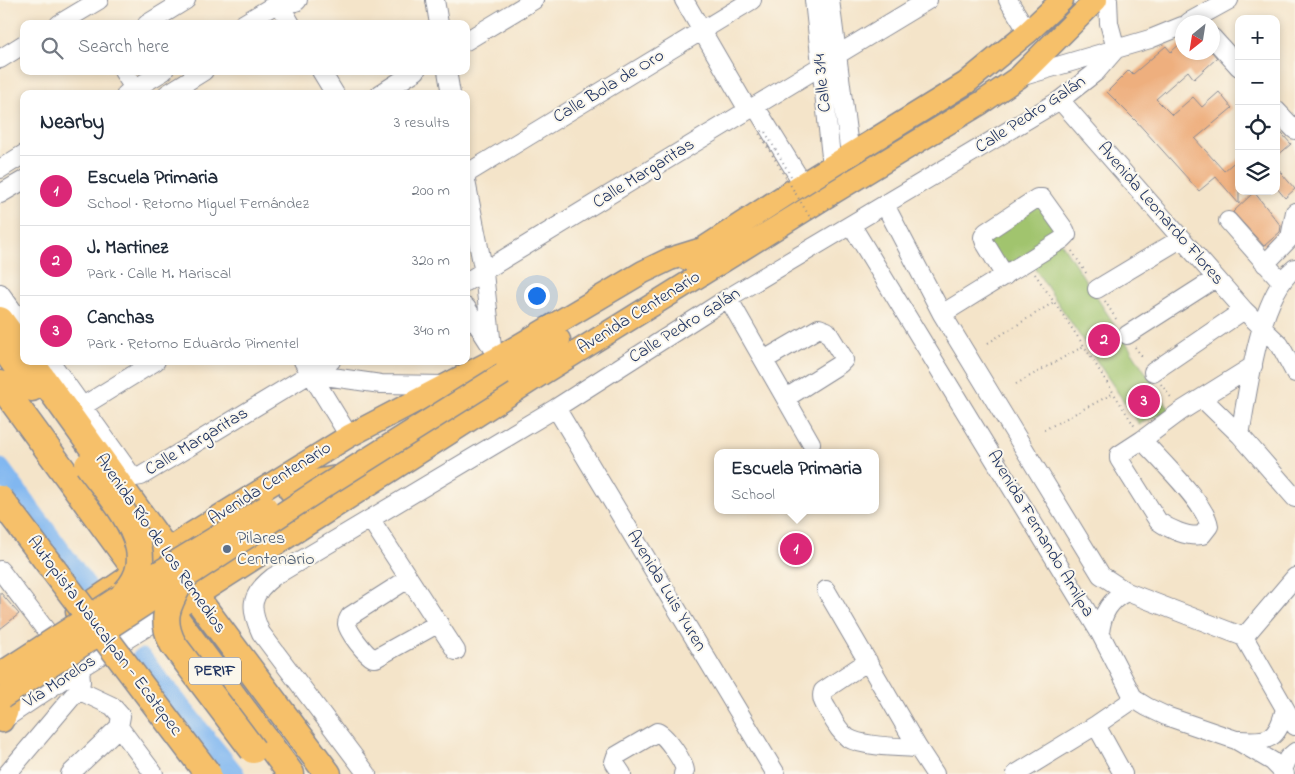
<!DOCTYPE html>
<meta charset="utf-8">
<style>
:root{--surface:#fff;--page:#f6f6f7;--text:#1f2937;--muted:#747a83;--line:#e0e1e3;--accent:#db2777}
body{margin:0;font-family:"Indie Flower",sans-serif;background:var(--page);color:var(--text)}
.controls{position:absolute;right:15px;top:15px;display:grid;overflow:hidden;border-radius:10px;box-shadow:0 2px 8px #0003}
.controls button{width:45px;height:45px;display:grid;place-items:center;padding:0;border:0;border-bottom:1px solid var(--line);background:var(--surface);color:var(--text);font:25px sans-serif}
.compass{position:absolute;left:1175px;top:15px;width:45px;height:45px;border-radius:50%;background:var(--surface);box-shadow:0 2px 8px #0003;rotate:210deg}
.you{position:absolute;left:536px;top:295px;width:18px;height:18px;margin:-12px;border:4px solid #fff;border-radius:50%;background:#1a73e8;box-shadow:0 0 0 8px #1a73e833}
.badge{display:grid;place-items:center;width:32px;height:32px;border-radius:50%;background:var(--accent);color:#fff;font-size:16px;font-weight:700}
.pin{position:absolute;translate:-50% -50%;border:2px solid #fff;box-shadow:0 1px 5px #0006}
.popup{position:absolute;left:714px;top:449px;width:165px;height:65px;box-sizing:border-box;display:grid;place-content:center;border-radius:10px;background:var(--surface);filter:drop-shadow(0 1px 4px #0005);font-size:16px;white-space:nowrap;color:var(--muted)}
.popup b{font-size:19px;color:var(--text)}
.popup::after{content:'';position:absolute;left:50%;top:100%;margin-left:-10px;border:10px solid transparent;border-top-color:var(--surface)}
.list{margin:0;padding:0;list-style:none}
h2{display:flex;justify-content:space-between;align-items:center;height:65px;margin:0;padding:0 20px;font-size:21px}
h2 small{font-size:16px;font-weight:400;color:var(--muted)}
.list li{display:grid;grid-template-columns:32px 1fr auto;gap:15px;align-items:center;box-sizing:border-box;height:70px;padding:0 20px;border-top:1px solid var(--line)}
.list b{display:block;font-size:19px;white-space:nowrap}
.list p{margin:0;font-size:16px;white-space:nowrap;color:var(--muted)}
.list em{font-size:16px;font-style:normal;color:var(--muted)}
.icon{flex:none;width:28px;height:28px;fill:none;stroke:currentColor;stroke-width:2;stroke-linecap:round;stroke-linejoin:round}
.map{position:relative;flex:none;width:1295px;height:774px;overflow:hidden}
.search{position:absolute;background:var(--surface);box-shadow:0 2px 8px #0003;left:20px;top:20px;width:450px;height:55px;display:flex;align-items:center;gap:12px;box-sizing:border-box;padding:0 18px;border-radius:10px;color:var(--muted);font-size:19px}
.panel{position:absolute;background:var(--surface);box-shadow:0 2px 8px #0003;left:20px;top:90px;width:450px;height:275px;border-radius:10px}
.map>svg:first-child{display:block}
</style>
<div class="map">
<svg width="1295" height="774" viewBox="0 0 1295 774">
<rect width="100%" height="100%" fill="#fbf7ec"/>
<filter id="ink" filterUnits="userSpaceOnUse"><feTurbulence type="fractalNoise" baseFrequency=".02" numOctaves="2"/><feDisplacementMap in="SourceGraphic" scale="10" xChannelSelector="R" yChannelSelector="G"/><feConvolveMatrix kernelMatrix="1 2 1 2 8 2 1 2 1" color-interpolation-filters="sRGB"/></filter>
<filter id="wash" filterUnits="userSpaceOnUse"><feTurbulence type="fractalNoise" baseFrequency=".0096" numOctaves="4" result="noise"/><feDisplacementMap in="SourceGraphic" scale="20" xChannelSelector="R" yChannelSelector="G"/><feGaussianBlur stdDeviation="1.12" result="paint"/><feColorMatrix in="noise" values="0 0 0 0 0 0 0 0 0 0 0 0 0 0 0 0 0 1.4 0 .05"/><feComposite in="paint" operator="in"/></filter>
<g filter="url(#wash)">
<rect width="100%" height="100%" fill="#f4e4c9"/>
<path fill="#a1c46e" stroke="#5e7a66" d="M1039,196l22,39 -3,3 112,172 -31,14 -112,-167 -24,13 -22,-38z"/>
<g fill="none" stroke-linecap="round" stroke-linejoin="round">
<path stroke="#81b7f0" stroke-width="21" d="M0,469l86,117
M142,659l92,115"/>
</g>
<g id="blocks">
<path fill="#eeaf7e" d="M1182,42v10h30l5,6 -23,21 -6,-8 -32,28 16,16 21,-18 9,10 17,-15 13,16 -37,31 29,32 15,-13v46l-23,-27 -17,14 -63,-70 -29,-29 22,-22 4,4 33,-28 5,6z
M1276,127l15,17 -15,13z
M1276,167l19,22 -10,9 -9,-11z
M1254,192l27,34 -1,6 -16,14 -31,-34z
M0,592l19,22 -19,15z"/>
</g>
</g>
<g filter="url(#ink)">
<use href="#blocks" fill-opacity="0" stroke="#888a94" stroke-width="1"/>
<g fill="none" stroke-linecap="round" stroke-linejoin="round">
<defs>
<path id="minor" d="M277,0l14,24
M435,0l4,24
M684,0l64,110
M814,0l18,166
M830,0l20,155
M1008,0l20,32
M1108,0l1,23 7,26
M1189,22l40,-22
M59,24l40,-24
M147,24l39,-24
M243,24l35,-21 18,-1 2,-2
M1212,37l27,30
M466,41l68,-41
M837,55l91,-55
M0,59l24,-15
M123,71l15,23
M321,71l14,23
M447,71l4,23
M1020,77l130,-38 32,-13
M126,94l38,-23
M167,94l37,-23
M380,94l36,-23
M1060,100l184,210 36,35 15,28
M755,106l48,78
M1276,110l19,20
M0,169l24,-15
M466,174l286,-174
M466,181l18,92 8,74
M0,194l24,-14
M885,205l57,109 159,261 26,17 117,45 51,89
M1228,221l53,60
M852,226l248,407 34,66 13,8 19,9 70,24 36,21 13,13
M1265,264l25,-26 5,-26
M466,282l289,-176 66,-40
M1097,289l85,-51
M0,293l24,33
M728,298l83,145
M466,307l23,36
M942,314l121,-75 4,-4 -2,-5 -23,-32h-5l-51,34 -3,5 2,6 20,33
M1127,335l89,-57
M764,360l55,-32 8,3 16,26 1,3 -4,4 -54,34
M50,361l80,112 5,4 6,-1 190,-115
M303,361l46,75
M1153,372l91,-62
M311,374l70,10 64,1
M1202,398l38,37 55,63
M83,406l73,-45
M556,408l220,366
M1240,435c8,-44 19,-140 55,-167
M1142,440c16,18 65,65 67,86l-7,9c-14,3 -33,-6 -44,-14l-39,-62v-4l23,-15 39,-29 72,-45
M371,520l85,131
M0,570l48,63 32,35 1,14 -3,8 -71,84
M408,579l-58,37c-2,3 -3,5 -3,8 1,8 19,31 26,34h3l63,-35
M826,590l92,158 17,26
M1100,633c2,-19 9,-33 27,-41
M1244,637l51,-60
M868,661l-45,30c-3,8 2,14 6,21 4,8 12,21 19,26 15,9 52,9 70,10
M0,722l80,-54 91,-56
M1096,725l27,49
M119,727l35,47
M1239,740c31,2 38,0 46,-31
M1283,770l5,-12 7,-6
M70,774l49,-47 2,-11 -9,-10 -34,-16
M367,774l-106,-141c-12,-26 -11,-38 12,-56l283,-169 172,-110 332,-198 36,-28 20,-23
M622,774l-8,-12 2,-6 41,-24c9,3 27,30 28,39l-2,3
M1016,774l80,-49 38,-26"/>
<path id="major" d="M687,259l111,-72 168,-104 62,-51 34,-32
M503,374l56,-34
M291,492l24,-11 22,-4
M181,605l354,-227 299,-186 147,-89 38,-26 77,-77
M77,612l114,-78 158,-98 147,-77 147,-87 27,-13 29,-9
M0,686c9,11 10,23 2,35"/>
<path id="highway" d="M0,320l24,33
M0,343l32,45
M30,361l136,189 29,46 133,178
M0,384l136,186 35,42 120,162"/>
</defs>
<use href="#minor" stroke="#888a94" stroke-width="20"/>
<use href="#major" stroke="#888a94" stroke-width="25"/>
<use href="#highway" stroke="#888a94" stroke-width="29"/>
<path stroke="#888a94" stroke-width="2" stroke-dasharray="1 4" stroke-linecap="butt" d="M1072,251l16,25
M1035,274l49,72 51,81
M1105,301l13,21
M988,343l66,-41
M1135,347l9,12
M1016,384l68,-38
M1161,384l12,16
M1044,430l70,-37"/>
<use href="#minor" stroke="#fff" stroke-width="18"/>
<use href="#major" stroke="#f6c06b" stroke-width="22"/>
<use href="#highway" stroke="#f6c06b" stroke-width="26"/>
<defs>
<path id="major-bridge" d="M0,674l125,-81 141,-86
M3,697l322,-211 178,-112"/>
<path id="highway-bridge" d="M88,465c24,34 78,87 37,128
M0,499l208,275
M182,579c-13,24 -23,38 -9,65l80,106"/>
</defs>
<use href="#major-bridge" stroke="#888a94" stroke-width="25" stroke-linecap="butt"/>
<use href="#highway-bridge" stroke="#888a94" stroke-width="29" stroke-linecap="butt"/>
<path stroke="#888a94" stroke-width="2" stroke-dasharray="1 4" stroke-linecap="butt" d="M791,176l-27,-46 -5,3 52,86 28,-17"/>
<use href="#major-bridge" stroke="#f6c06b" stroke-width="22"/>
<use href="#highway-bridge" stroke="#f6c06b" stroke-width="26"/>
</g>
</g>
<circle fill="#5c6f8a" stroke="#fbf7ec" stroke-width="2" cx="227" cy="549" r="5"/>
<g text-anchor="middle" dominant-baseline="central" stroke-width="4" stroke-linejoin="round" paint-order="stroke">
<rect fill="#fbf7ec" stroke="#5e6b89" stroke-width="1" x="189" y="657.5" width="52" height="27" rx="4"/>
<g font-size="16" font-weight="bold" fill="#1b2f5e">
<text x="215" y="671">PERIF</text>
</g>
<g font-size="18" fill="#1b2f5e" stroke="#fbf7ec">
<text transform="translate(823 83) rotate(-96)">Calle 314</text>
<text transform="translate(609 87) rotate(-31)">Calle Bola de Oro</text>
<text transform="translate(1031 115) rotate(-33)">Calle Pedro Galán</text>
<text transform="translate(644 174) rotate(-32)">Calle Margaritas</text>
<text transform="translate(1160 214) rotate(49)">Avenida Leonardo Flores</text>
<text transform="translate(639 313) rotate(-32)">Avenida Centenario</text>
<text transform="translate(685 326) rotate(-32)">Calle Pedro Galán</text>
<text transform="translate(197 442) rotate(-31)">Calle Margaritas</text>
<text transform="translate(270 484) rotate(-32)">Avenida Centenario</text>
<text transform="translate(1040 534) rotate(59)">Avenida Fernando Amilpa</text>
<text transform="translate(160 544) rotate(55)">Avenida Río de Los Remedios</text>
<text transform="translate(666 591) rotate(59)">Avenida Luis Yuren</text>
<text transform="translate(104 636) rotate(53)">Autopista Naucalpan - Ecatepec</text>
<text transform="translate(60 682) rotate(-33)">Vía Morelos</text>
</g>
<g font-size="18" fill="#4e5e75" stroke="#fbf7ec" text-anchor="start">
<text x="237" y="539">Pilares<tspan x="237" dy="21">Centenario</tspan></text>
</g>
</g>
</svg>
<div class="controls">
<button>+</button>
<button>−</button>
<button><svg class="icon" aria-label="locate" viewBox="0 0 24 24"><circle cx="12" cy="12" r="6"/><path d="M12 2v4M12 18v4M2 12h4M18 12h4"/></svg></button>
<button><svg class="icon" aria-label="layers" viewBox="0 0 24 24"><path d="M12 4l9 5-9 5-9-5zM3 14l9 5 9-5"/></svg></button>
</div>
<svg class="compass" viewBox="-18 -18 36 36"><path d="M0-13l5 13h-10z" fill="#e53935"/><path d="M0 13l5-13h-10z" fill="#747a83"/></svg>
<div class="you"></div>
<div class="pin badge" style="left:796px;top:549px">1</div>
<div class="popup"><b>Escuela Primaria</b>School</div>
<div class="pin badge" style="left:1104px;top:340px">2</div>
<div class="pin badge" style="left:1144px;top:401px">3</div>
<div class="search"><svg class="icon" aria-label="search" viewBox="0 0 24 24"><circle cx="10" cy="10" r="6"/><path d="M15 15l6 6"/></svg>Search here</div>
<section class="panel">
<h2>Nearby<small>3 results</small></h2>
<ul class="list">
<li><span class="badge">1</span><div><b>Escuela Primaria</b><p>School · Retorno Miguel Fernández</p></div><em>200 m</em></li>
<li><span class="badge">2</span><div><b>J. Martinez</b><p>Park · Calle M. Mariscal</p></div><em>320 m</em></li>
<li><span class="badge">3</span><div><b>Canchas</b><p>Park · Retorno Eduardo Pimentel</p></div><em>340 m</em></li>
</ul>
</section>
</div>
